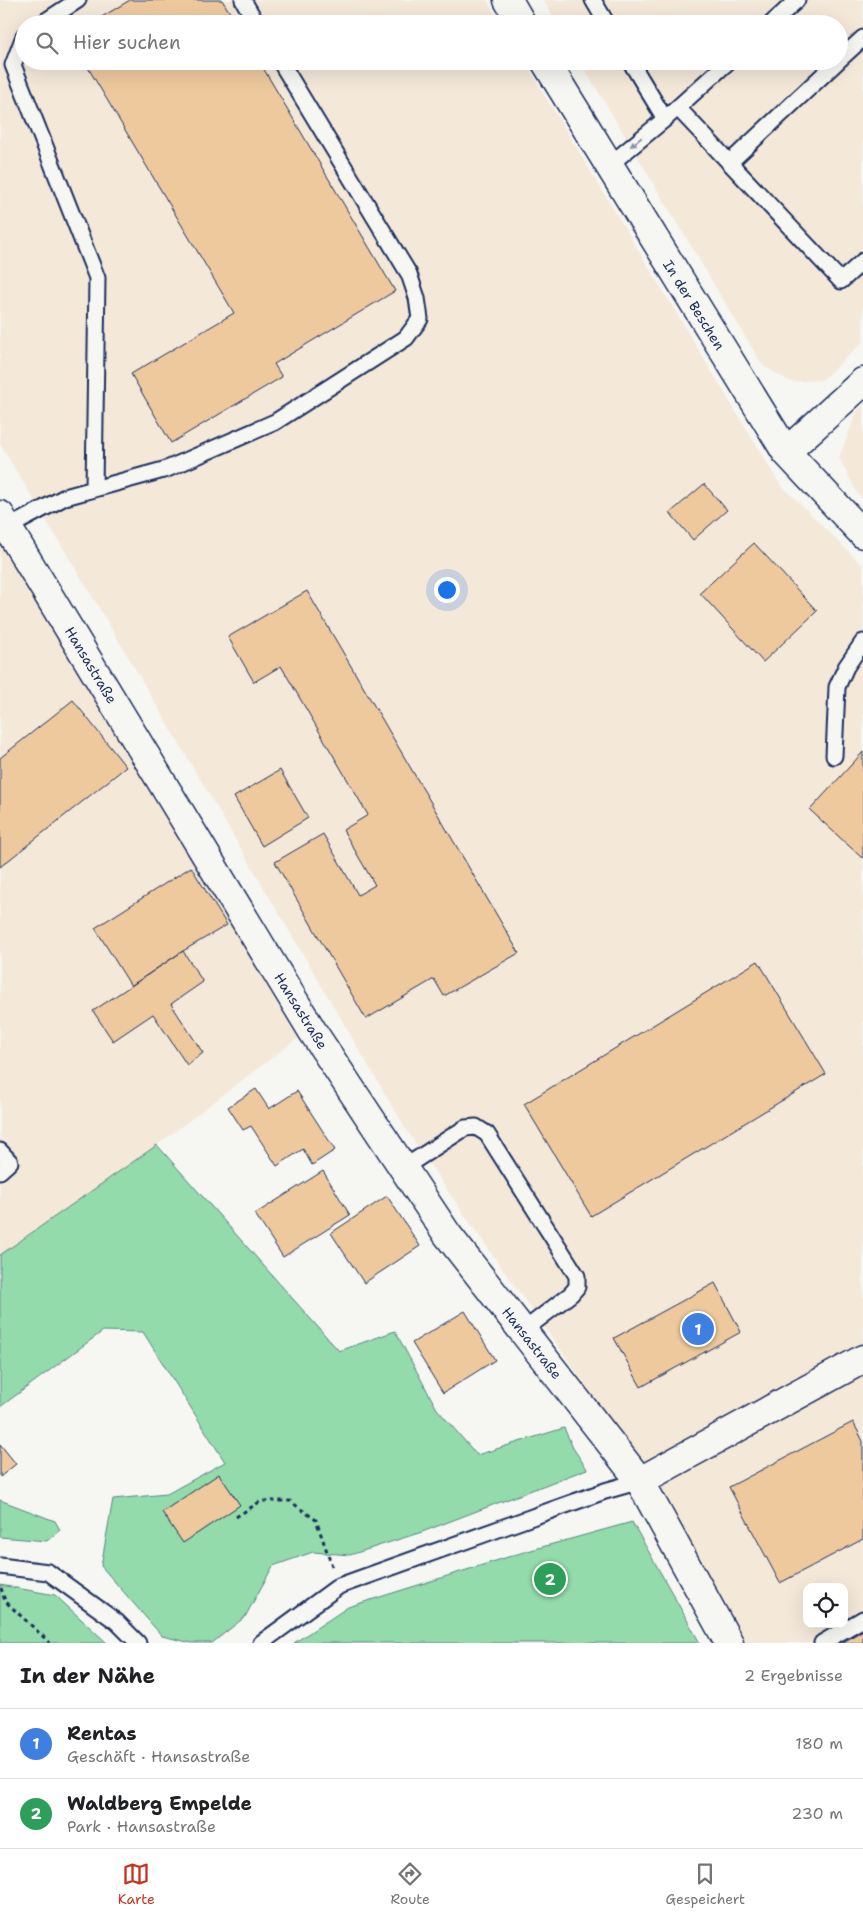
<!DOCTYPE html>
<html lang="de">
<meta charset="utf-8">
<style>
:root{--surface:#fff;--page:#f2f2f2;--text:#202124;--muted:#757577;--line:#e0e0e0;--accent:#c8321e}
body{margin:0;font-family:"Shantell Sans",sans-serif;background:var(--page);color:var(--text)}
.controls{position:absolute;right:15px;bottom:15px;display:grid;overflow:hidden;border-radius:10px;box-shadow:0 5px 20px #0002}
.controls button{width:45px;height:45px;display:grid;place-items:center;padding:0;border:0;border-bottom:1px solid var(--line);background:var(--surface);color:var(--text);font:25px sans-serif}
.you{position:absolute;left:446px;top:589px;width:18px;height:18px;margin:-12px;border:4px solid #fff;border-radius:50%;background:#1a73e8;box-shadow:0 0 0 8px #1a73e833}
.badge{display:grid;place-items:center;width:32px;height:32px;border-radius:50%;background:var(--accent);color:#fff;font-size:16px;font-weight:700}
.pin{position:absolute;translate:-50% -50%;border:2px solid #fff;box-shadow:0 1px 5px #0006}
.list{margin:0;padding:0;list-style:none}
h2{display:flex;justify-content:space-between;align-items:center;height:65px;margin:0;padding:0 20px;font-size:21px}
h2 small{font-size:16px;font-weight:400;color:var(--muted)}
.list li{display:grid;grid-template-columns:32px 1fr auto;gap:15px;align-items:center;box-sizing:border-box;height:70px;padding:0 20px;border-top:1px solid var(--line)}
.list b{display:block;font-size:19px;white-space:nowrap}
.list p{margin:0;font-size:16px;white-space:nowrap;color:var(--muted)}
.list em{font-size:16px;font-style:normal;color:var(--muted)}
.icon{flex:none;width:28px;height:28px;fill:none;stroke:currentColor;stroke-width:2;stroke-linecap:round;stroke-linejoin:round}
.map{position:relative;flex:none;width:863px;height:1643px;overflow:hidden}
.search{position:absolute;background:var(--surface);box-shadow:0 5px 20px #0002;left:15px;right:15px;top:15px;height:55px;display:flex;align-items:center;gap:12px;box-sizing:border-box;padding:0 18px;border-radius:28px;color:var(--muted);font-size:19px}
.sheet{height:205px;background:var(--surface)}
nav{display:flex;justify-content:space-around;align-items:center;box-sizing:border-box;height:70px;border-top:1px solid var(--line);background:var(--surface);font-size:14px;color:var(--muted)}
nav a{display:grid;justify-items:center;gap:2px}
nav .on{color:var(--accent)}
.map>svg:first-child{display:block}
</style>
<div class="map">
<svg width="863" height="1643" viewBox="0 0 863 1643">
<rect width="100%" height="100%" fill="#f6f6f2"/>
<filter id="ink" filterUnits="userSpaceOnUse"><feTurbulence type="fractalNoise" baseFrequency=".02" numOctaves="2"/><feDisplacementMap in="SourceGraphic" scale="10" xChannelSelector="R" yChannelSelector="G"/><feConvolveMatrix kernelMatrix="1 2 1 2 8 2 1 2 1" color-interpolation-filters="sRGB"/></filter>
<g filter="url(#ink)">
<path fill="#f4e8d9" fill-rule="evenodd" d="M0,0h487l14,24h-477v37h500l255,422 84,83v1077h-128l-117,-213 -153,-214 -58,-85 -307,-522 -100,-165zM807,1587h37v37h-37z
M543,0h320v342l-41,38 -31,2 -28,-16 -183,-305h259v-37h-281z
M863,406v93l-5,-5 -19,-36 18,-47z
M0,540l298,498 -141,107 -157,110z"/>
<path fill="#93dbaa" stroke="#578584" d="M157,1145l182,206 56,-20 42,78 40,46 87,-27 9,20 14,21 -165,63 -72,23 -37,-3 -40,14 -28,51 -33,26h-20l-30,-7 -61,-70 12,-67 54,-5 58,-32 -82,-130 -40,-1 -103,76v-152z
M0,1500l55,21 5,9 -13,11 -47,-4z
M632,1522l68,121h-406l54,-36 176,-55z
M0,1585l55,10 52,48h-107z"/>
<path fill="#eec99e" stroke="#1b2f5e" d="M130,0h92l15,24h-147z
M84,61h175l136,230 -121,73 8,13 -111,66 -40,-69 103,-61z
M704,484l23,26 -34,30 -23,-27z
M754,543l63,68 -54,51 -63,-69z
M307,591l212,362 -75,43 -10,-17 -68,40 -91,-157 48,-28 35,61 17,-10 -32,-55 25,-15 -87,-149 -27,16 -26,-45z
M73,700l53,67 -126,100v-109z
M863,752v104l-1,2 -52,-48z
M280,770l28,48 -46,28 -28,-49z
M191,867l36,58 -44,26 -52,35 -36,-58z
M183,951l20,31 -32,22 32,49 -16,12 -34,-51 -40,27 -20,-30z
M758,961l68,113 -235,142 -67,-112z
M256,1089l13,20 28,-18 38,59 -23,15 -9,-16 -26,17 -26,-40 -8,4 -15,-23z
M323,1171l27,44 -67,42 -28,-43z
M387,1196l33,50 -56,37 -33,-50z
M715,1283l26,49 -100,55 -27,-49z
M465,1311l30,49 -52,33 -31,-50z
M853,1422l10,19v98l-83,44 -51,-96z
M0,1444l16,20 -16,13z
M219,1474l21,31 -57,38 -21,-31z
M863,1630v13h-21z"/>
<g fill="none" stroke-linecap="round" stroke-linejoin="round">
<defs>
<path id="service" d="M243,0l14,24
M593,0l14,24
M41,24l37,-24
M771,24l26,-24
M24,36l-11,29 84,213 -3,211
M839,60l24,-22
M630,61l35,58
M678,108l163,173 22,-20
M729,163l109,-102
M608,166l57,-47 64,-58
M7,528l58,-31 102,-28 108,-47 131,-84 14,-19 -3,-21 -8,-24 -129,-213
M834,756l3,-69 9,-20 17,-25
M0,1151l10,11 -10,9
M403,1168l62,-40 11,-1 11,7 90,142v11l-6,7 -48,37
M0,1566l48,6 69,50 21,21
M261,1643l78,-57 266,-95 35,-10
M822,1643l41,-24"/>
<path id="minor" d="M508,0l14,24
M545,61l241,391 77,82
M786,452l77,-70
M0,515l313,517 134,202 193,247 89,162
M640,1481l223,-122"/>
</defs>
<use href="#service" stroke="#1b2f5e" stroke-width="19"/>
<use href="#minor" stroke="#1b2f5e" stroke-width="31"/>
<path stroke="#1b2f5e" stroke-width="3" stroke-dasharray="4 4" stroke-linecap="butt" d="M236,1517l25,-16h29l26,19 16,46
M1,1588l4,13 45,42"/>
<use href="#service" stroke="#f6f6f2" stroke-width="15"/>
<use href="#minor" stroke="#f6f6f2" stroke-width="28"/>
</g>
<defs><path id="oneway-solid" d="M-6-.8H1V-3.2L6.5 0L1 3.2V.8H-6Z" transform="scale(1.25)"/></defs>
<use fill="#8892a8" href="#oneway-solid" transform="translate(636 142) rotate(141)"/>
</g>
<g text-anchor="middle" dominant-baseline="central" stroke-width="4.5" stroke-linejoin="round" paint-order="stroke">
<g font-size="14" fill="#1b2f5e" stroke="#f6f6f2">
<text transform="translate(694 305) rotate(58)">In der Beschen</text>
<text transform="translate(91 665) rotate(59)">Hansastraße</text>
<text transform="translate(301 1011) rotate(58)">Hansastraße</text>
<text transform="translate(532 1343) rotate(52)">Hansastraße</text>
</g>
</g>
</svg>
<div class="controls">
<button><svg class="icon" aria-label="locate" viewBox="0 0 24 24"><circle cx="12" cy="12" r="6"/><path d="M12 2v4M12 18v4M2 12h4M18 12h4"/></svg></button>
</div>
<div class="you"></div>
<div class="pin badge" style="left:698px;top:1329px;background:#3f7fe0">1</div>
<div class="pin badge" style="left:550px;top:1579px;background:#2e9e5b">2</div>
<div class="search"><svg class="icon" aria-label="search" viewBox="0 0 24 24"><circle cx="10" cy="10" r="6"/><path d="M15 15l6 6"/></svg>Hier suchen</div>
</div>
<section class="sheet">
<h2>In der Nähe<small>2 Ergebnisse</small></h2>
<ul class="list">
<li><span class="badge" style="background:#3f7fe0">1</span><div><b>Rentas</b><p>Geschäft · Hansastraße</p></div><em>180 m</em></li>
<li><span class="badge" style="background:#2e9e5b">2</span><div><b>Waldberg Empelde</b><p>Park · Hansastraße</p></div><em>230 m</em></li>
</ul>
</section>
<nav>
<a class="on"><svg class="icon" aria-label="map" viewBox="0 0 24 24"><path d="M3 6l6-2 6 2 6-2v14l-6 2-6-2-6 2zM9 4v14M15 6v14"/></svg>Karte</a>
<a><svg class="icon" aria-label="directions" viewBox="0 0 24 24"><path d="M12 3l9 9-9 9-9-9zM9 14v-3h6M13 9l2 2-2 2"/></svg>Route</a>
<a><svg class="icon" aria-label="saved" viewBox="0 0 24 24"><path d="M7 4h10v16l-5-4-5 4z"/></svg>Gespeichert</a>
</nav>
